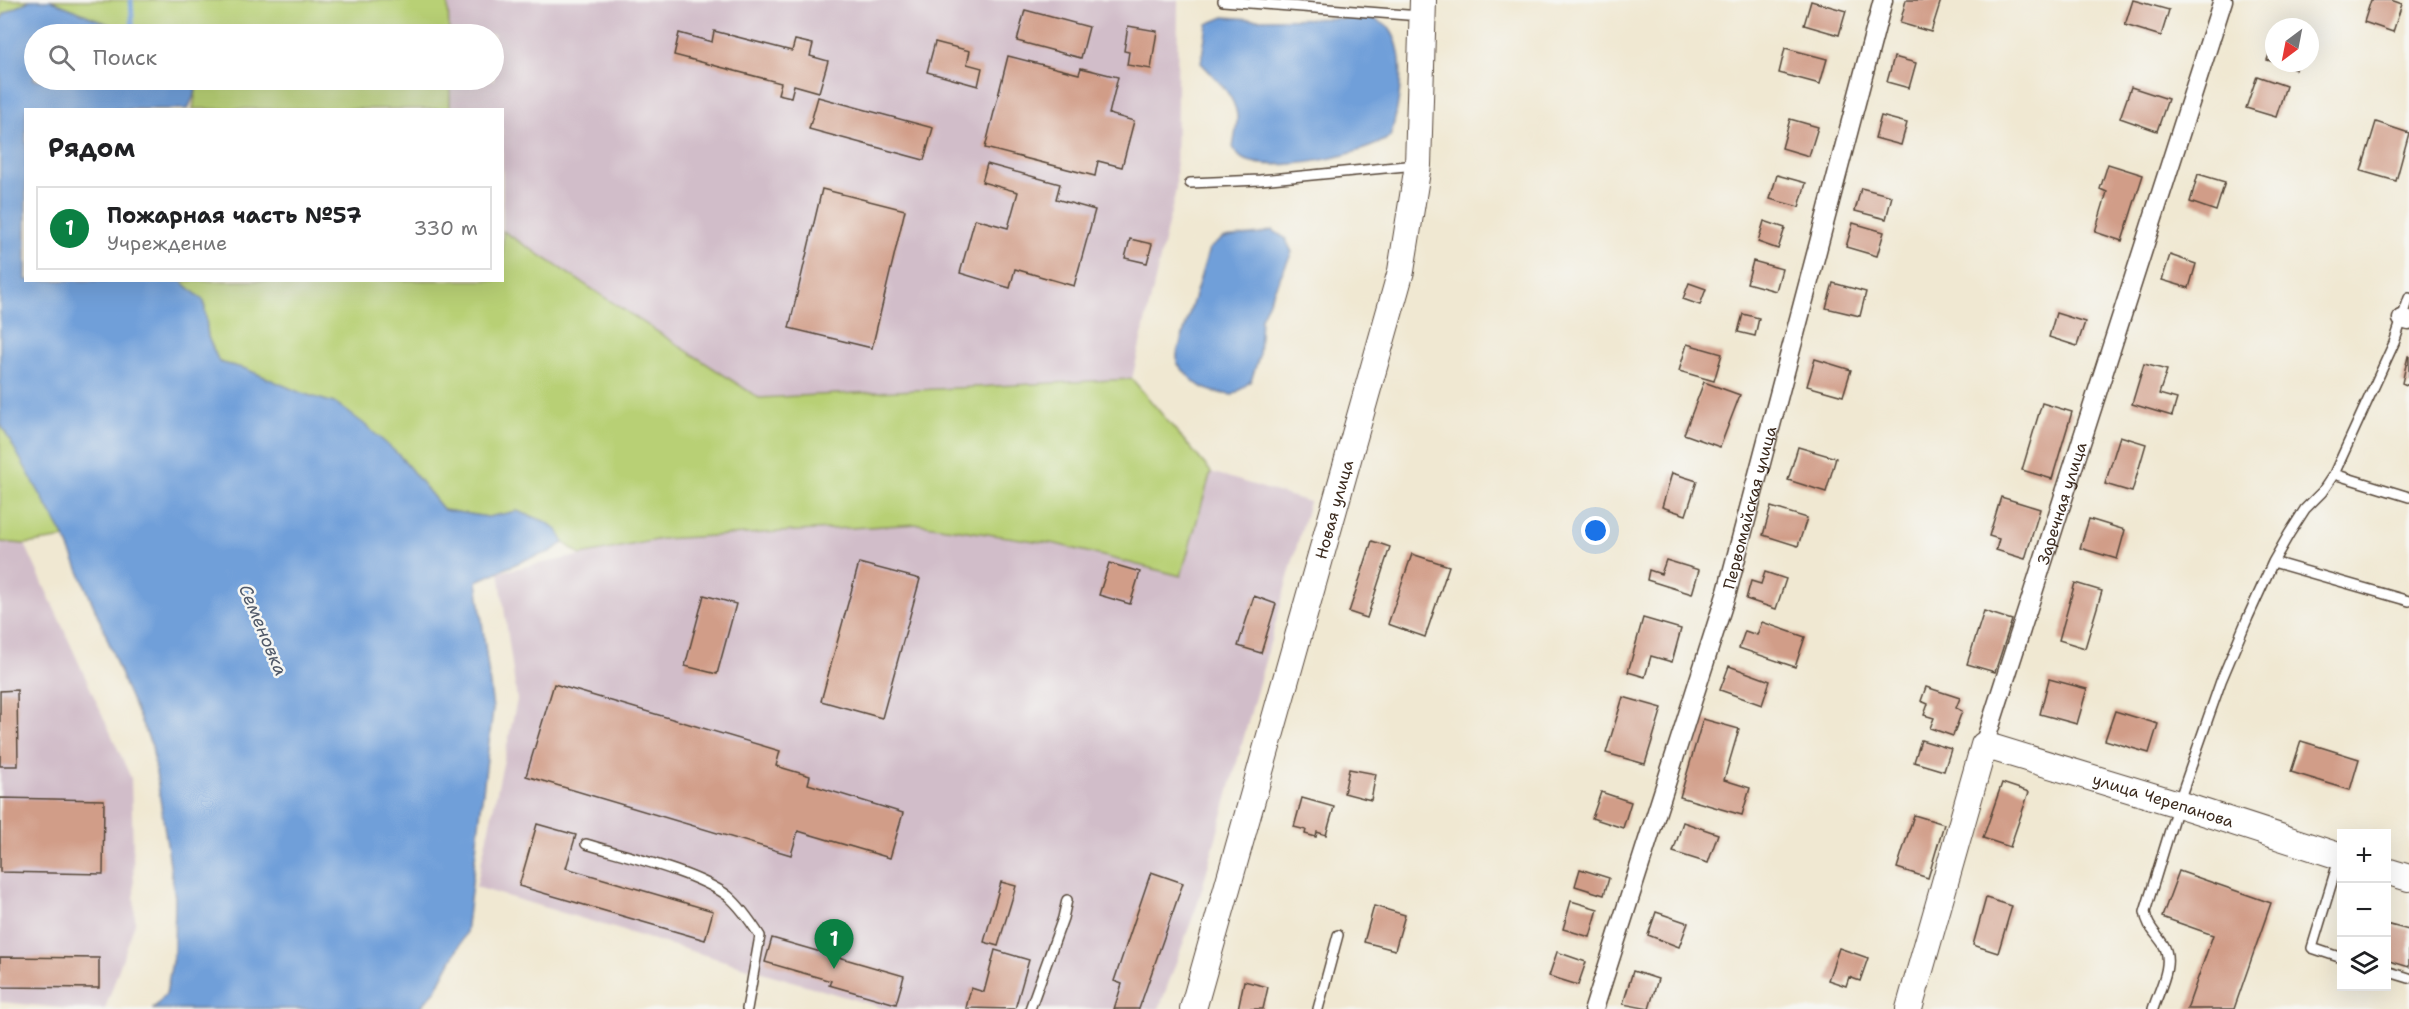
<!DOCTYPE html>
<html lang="ru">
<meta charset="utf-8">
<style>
:root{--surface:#fff;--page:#f2f2f2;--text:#202124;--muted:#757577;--line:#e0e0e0;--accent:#0b8043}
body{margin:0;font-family:"Shantell Sans",sans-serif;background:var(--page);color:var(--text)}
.controls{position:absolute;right:18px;bottom:18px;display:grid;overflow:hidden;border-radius:0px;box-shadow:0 6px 24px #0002}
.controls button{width:54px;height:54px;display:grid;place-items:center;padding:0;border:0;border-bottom:2px solid var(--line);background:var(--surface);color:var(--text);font:30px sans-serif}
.compass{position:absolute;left:2265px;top:18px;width:54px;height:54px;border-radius:50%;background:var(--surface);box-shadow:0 6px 24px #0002;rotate:212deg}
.you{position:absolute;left:1596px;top:531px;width:21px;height:21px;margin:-15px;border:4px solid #fff;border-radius:50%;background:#1a73e8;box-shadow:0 0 0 9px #1a73e833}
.badge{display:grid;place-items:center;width:39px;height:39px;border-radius:50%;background:var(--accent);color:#fff;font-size:20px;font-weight:700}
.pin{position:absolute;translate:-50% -50px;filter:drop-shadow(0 2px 3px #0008)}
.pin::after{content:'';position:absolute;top:32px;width:21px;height:18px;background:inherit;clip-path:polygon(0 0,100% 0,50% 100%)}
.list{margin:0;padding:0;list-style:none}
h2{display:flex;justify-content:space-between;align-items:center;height:78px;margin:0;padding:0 24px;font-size:26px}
h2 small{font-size:20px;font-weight:400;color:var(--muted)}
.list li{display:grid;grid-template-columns:39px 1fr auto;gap:18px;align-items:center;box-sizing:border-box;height:84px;margin:0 12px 12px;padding:0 12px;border:2px solid var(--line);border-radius:0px}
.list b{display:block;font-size:22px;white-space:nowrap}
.list p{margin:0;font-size:20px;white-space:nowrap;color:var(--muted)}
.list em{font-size:20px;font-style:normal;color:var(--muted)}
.icon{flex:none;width:33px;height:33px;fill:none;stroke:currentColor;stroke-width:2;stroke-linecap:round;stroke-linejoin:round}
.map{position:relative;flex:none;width:2409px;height:1009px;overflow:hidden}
.search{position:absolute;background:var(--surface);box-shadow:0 6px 24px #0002;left:24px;top:24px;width:480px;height:66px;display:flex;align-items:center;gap:15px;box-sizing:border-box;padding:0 21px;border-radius:33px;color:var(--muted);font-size:22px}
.panel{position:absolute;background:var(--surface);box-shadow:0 6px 24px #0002;left:24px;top:108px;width:480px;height:174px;border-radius:0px}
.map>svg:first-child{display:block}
</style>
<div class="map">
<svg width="2409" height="1009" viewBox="0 0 2409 1009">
<rect width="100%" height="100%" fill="#f6f6f2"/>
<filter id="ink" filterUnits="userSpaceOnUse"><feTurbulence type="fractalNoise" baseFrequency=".0167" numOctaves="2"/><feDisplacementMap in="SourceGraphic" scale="12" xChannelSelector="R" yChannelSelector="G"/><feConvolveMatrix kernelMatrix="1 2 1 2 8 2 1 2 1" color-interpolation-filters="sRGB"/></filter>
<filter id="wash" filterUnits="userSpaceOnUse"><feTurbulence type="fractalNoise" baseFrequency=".008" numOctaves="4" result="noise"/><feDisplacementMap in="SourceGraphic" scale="24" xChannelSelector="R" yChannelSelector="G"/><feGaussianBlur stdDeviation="1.35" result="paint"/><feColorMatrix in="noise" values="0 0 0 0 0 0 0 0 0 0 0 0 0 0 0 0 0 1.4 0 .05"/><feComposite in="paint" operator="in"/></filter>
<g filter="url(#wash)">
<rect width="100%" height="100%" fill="#f0e8d2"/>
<path fill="#d1bdc9" d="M448,0h730l-2,190 -44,189 -373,19 -256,-167 -1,-121 -52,-1v-29h44v-46h-45z
M1211,472l98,30 -111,401 -39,106h-273l-410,-122 41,-187 -18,-128 162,-33 258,-15 159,24 103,27z
M0,542l25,2 106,234 4,145 -30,86h-33l-72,-7z"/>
<path fill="#b8d074" stroke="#7a7d49" stroke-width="1.5" d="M0,0h30l-26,14 -4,8z
M50,0h398l1,34h-317z
M189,80h261v29h-257l3,-18z
M503,231l256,167 373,-19 79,93 -30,104 -125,-32 -137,-20 -258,15 -80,16 -17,-12 -20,-22 -27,-10 -29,6 -44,-7 -45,-55 -62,-51 -36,-11 -55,-24 -27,-7 -11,-25 -4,-36 -23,-20 321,-1z
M0,421l65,117 -40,6 -25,-2z"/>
<path fill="#709fd9" stroke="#56647c" stroke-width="1.5" d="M30,0h20l82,34h-98v46h155l7,11 -8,18 -162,1v170l155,1 23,20 4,36 11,25 27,7 55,24 36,11 26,19 36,32 45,55 44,7 29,-6 27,10 12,7 8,15 -14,9 -23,7 -50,22 16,128 -27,224 -31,58 -16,18h-266l13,-15 8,-43 1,-54 -23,-151 -27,-60 -19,-51 -41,-97 -65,-115v-401l4,-8z
M1224,17l28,2 121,-1c5,3 12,6 16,10 20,26 10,80 1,109 -29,19 -114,37 -147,22 -4,-2 -7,-7 -10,-10 1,-11 5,-24 4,-34 -3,-21 -22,-37 -36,-52l6,-39z
M1272,230l13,8 7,14 -31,66 -2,38 -8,25 -18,14c-30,-3 -37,-9 -56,-32v-9l32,-105 14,-11 37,-4z"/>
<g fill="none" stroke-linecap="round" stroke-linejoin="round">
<path stroke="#709fd9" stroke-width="5" d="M131,0l2,34"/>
</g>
<g id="blocks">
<path fill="#d19d88" d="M1906,0h35l-10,32 -31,-9z
M2133,0l36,10 -8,26 -36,-11z
M2371,0h20l11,4 -9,28 -29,-10z
M1811,1l35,10 -7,24 -35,-10z
M1025,10l64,17 -8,31 -64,-17z
M1128,26l29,5 -6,38 -24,-4 2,-13 -5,-1z
M714,31l78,20 3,-11 18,4 -3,12 18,5 -9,31 -25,-7 -3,12 -13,-3 3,-11 -107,-28 5,-22 33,9z
M935,42l35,9 -3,13 15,4 -4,18 -51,-14z
M2274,42v20l-7,-2z
M1785,48l42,11 -7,25 -41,-11z
M1008,56l71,18 2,-6 37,9 -9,37 25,7 -12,46 -24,-6 -3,15 -110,-28z
M1894,57l22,6 -7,25 -22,-6z
M2277,63h21l-2,7z
M2257,76l29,10 -10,31 -30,-9z
M2131,87l37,12 -11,32 -37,-13z
M818,97l115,31 -9,32 -115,-31z
M1881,116l26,7 -6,22 -26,-7z
M1790,119l28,8 -9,29 -27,-8z
M2376,122l33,11 -13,48 -35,-10z
M987,164l73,20 -4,15 39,11 -21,76 -59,-17 -5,19 -50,-15 15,-54 33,9 10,-36 -36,-10z
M2108,164l35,11 -21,66 -27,-9 12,-40 -7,-3z
M2198,174l27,8 -9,29 -26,-9z
M1777,175l29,8 -7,24 -29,-8z
M1861,188l31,8 -6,23 -31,-8z
M822,189l83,21 -33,138 -83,-20z
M1764,221l21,7 -7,21 -20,-7z
M1853,223l31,9 -7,24 -31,-9z
M1130,239l22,5 -5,19 -22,-5z
M2170,255l26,9 -7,24 -27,-8z
M1753,261l29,8 -6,22 -29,-8z
M1689,283l17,6 -6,16 -17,-6z
M1833,283l33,9 -6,24 -34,-8z
M2056,313l29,9 -8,24 -28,-9z
M1743,314l16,4 -4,18 -17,-4z
M1687,344l35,10 -8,27 -35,-10z
M2408,356h1v30l-7,-3z
M1815,359l36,11 -8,26 -36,-10z
M2144,364l23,6 -8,24 18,5 -5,17 -40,-12z
M1704,382l36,13 -20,52 -36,-13z
M2042,403l30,9 -20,67 -30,-9z
M2120,436l26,8 -14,48 -27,-8z
M1798,447l38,11 -10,34 -38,-12z
M1672,473l25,8 -11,34 -24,-8z
M2001,497l39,12 -15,50 -29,-9 3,-11 -10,-3z
M1771,507l36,11 -9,28 -35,-11z
M2089,519l36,11 -8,29 -37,-11z
M1372,541l18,6 -23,71 -18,-6z
M1412,554l37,12 -24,71 -37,-13z
M1666,560l33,10 -7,24 -45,-14 2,-10 12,4z
M859,563l61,16 -38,139 -61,-17z
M1109,563l31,9 -10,32 -31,-9z
M1765,572l21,7 -10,30 -30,-10 5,-18 10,3z
M2075,583l27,8 -17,57 -26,-8z
M704,595l32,9 -19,70 -32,-8z
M1254,596l22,8 -15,49 -23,-7z
M1984,611l28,9 -17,52 -28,-8z
M1643,618l38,11 -9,33 -21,-6 -6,21 -17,-5z
M1762,622l43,15 -10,30 -56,-19 6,-17 12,4z
M1729,666l41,15 -8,24 -42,-15z
M2049,679l38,10 -10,35 -37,-10z
M554,684l226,67 -4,15 34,10 -2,8 95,29 -13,45 -92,-27 -7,24 -265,-79z
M1926,687l34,11 -4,10 6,3 -9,25 -23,-8 4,-10 -10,-3 4,-11 -7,-3z
M17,690l1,76h-18v-75z
M1623,697l39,11 -17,56 -39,-11z
M2115,711l43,13 -9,29 -44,-13z
M1703,719l36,10 -15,51 26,8 -8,27 -62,-18z
M1921,740l30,9 -7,22 -30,-9z
M2301,741l58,18 -9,31 -59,-18z
M1349,769l27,5 -5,26 -27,-7z
M2002,783l27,9 -19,55 -27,-9z
M1601,792l30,10 -8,26 -31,-10z
M0,798l104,2 -1,74 -103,-2z
M1302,798l32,9 -8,28 -9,-3 -1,5 -11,-3 1,-4 -12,-3z
M1914,815l30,9 -16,54 -31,-10z
M1683,822l35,12 -10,29 -35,-11z
M537,824l39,11 -10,33 147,43 -8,29 -186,-54z
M1580,869l29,9 -5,17 -29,-9z
M2179,871l92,32 -37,106h-47l26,-74 -51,-18z
M1151,872l32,11 -44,126h-25l8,-25 -8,-3z
M1001,882l15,4 -18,60 -14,-4z
M1986,898l26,8 -14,47 -25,-8z
M1571,901l27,8 -8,28 -27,-8z
M1374,906l31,9 -10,35 -31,-8z
M1656,912l32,11 -9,24 -31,-12z
M2386,924l23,6v37l-23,-7z
M772,938l132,38 -8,28 -67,-19 2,-4 -66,-19z
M1839,948l29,10 -8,23 -11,-4 -3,9 -18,-6z
M995,950l34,10 -14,49 -49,-1 5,-20 13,4z
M1557,952l29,10 -8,23 -29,-9z
M0,957l99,1v30l-99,-1z
M1633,971l25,8 -9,30 -26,-5z
M1244,981l24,6 -5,22h-25z"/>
</g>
</g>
<g filter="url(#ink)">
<use href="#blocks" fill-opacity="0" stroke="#564639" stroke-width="1.5"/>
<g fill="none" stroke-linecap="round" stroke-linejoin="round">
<defs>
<path id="lane" d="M1223,1l197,15
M1190,183l70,-3 156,-15
M2334,474l75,23
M2273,562l136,39
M586,844c40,12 110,28 142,52 13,11 23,26 32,40l-13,73
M2339,859l-27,89 30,10
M2386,971l23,7
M1030,1009l33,-91 4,-18
M1318,1009l20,-74
M2153,1009c6,-19 22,-46 10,-65 -8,-12 -16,-18 -18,-32l33,-108 43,-123 27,-64 25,-55 16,-28 16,-25 17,-17 12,-18 60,-131 15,-45"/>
<g id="street">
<path d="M2402,319l7,2"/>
<path id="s1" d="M1984,745l239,-745"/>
<path id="s2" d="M1594,1009l133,-417 156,-592"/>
</g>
<g id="secondary">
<path d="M2386,871l23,7"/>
<path id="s3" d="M1193,1009l208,-738 17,-106 5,-165"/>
<path id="s4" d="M1909,1009l75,-264 194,59 164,53"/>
</g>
</defs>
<use href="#lane" stroke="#564639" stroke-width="12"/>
<use href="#street" stroke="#564639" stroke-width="21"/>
<use href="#secondary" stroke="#564639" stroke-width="28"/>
<use href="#lane" stroke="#fff" stroke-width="9"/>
<use href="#street" stroke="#fff" stroke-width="18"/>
<use href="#secondary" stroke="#fff" stroke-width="26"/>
</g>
</g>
<g text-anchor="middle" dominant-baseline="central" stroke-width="5" stroke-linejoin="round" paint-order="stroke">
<g font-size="16" fill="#3b2a1e" stroke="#f6f6f2">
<text stroke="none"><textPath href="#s1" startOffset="254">Заречная улица</textPath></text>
<text stroke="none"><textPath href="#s2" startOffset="525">Первомайская улица</textPath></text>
<text stroke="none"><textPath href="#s3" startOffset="519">Новая улица</textPath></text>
<text stroke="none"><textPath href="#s4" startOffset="462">улица Черепанова</textPath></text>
</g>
<g font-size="18" font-style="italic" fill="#505969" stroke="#f6f6f2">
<text transform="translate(263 630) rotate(67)">Семеновка</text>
</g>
</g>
</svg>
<div class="controls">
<button>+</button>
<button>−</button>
<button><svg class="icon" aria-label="layers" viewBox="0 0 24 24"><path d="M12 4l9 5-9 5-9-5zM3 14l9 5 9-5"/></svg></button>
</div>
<svg class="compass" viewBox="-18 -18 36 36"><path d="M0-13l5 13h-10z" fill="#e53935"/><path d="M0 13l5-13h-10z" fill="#757577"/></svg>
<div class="you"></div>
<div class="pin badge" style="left:834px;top:969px">1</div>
<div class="search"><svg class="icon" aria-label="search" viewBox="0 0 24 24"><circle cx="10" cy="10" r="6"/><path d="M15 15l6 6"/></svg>Поиск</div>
<section class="panel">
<h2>Рядом<small></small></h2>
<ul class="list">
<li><span class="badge">1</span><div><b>Пожарная часть №57</b><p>Учреждение</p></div><em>330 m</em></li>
</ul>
</section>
</div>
